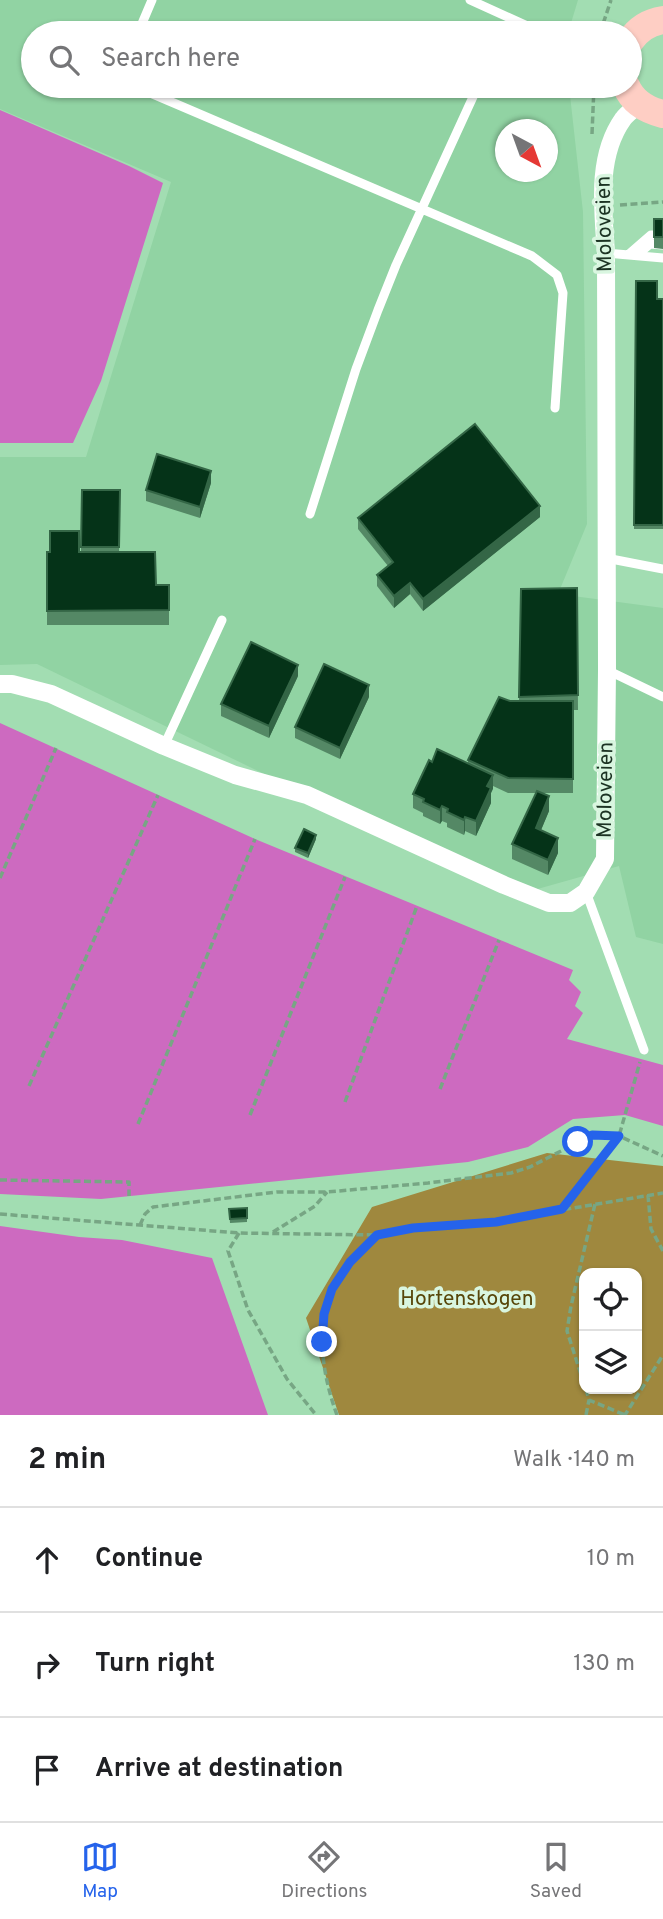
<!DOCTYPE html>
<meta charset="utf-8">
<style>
:root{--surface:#fff;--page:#f6f6f6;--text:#202124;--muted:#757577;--line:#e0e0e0;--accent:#2563eb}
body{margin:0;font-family:Overpass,sans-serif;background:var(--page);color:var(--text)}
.controls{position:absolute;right:21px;bottom:21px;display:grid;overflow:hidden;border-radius:14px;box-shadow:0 2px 5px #0004}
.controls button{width:63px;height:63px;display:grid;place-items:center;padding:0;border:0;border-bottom:2px solid var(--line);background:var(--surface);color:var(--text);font:35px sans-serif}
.compass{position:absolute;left:495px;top:119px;width:63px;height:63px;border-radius:50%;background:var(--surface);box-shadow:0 2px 5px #0004;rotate:139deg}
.stop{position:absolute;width:21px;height:21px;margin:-16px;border:5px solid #2563eb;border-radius:50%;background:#fff}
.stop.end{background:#2563eb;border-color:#fff;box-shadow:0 2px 7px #0008}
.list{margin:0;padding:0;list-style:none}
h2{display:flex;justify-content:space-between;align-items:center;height:91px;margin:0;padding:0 28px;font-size:30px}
h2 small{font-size:23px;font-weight:400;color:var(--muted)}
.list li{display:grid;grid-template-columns:46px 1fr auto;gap:21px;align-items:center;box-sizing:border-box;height:105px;padding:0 28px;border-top:2px solid var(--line)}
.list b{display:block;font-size:26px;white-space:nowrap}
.list em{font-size:23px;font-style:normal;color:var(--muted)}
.icon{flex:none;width:38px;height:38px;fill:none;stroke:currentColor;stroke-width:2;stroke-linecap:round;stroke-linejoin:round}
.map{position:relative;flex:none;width:663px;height:1415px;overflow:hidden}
.search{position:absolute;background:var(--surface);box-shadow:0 2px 5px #0004;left:21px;right:21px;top:21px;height:77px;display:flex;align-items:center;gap:18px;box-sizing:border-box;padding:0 24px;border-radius:38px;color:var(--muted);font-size:26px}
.sheet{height:406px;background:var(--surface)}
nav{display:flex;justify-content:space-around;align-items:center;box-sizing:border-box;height:98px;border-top:2px solid var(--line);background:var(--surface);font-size:19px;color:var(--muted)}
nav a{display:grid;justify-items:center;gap:4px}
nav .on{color:var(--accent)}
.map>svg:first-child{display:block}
</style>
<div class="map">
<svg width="663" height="1415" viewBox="0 0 663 1415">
<rect width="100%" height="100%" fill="#a2ddb2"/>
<path fill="#91d3a3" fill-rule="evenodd" d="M0,0h578l-10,33h-535v53h536l14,126 4,312 -29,70 105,14v336l-27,-7 -17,-71 -85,24 -185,-75 -312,-151 -37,1v-208h86l85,-275 -171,-73zM505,130h43v42h-43z"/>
<path fill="#9f883e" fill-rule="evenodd" d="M547,1153l116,13v249h-324l-33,-97 66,-111zM584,1273h53v116h-53z"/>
<path fill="#cd6ac0" d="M0,110l129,56 34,17 -62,198 -28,62h-73z
M0,723l255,116 318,131 -4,10 12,12 -6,14 8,7 -16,26 96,26v61l-38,-11 -52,4 -45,28 -60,15 -367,37 -101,-5z
M0,1226l79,11 43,3 90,18 56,157h-268z"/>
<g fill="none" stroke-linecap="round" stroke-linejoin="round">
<path stroke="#77a684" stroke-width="3.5" stroke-dasharray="7 3.5" stroke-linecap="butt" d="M600,33l11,-33
M592,134l2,-48
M620,205l43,-3
M0,878l56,-130
M29,1086l129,-291
M440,1089l59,-149
M345,1102l72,-196
M250,1115l95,-238
M138,1124l117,-285
M0,1180l129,2v14
M648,1195l3,34 12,22
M562,1209l57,-73 21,-74
M0,1214l239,19 139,2 35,-7 83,-7 167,-28
M140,1225l5,-11 8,-7 124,-15h50l101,-9 83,-10 19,-6 62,-32 27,1 44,20
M273,1232l42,-26 12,-14
M239,1233l-11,18 20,59 39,69 29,36
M584,1384l-17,-53 4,-25 24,-102
M586,1389l3,11 36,15
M337,1415c-14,-38 -23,-89 -4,-126 10,-22 28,-37 45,-54
M586,1415l3,-15
M623,1415h2l38,-60"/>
<path stroke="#fff" stroke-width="9" d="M470,0l73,33
M138,33l14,-33
M134,86l398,170 25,19 6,18 -8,115
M606,253l57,5
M628,255l23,-20h12
M637,255l13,-11 13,1
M310,514l46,-145 22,-59 18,-45 82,-179
M606,558l57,11
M607,670l56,27
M164,746l58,-126
M586,892l58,158"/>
<path stroke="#fff" stroke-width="18" d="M0,684h12l39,10 113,52 71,29 72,20 197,90 45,18h21l16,-11 19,-33 2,-189 -1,-417c-3,-44 -10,-96 17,-134 4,-6 11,-10 17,-15"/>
<path stroke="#fecec4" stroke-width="28" d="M630,41c8,-12 19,-19 33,-21
M626,86c7,16 20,24 37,28"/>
</g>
<path fill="#548865" d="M654,219h9v30l-9,-1z
M636,281l21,18h6v230h-29z
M211,483l-11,35 -54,-17v-11z
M82,490h38l-1,62 37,33h13v40h-122v-73h34z
M540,517l-117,94 -13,-17 -16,14 -17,-22v-11l11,-9 -30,-37v-11z
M577,588l1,122h-5v83h-30l6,18 -8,19 17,23 -10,22 -36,-16v-15l24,-51h-28l-15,-7 -2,7v10l-15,33 -11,-5 -1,4 -17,-8v-4l-5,-2 -2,3 -17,-8v-3l-10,-5v-14l19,-32 36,1v-3l42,-59h9l2,-112z
M298,676l-29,62 -48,-22v-12z
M369,697l-29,62 -45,-21v-11z
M316,839l-8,19 -13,-6v-4z
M247,1208v14l-17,1 -1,-14z"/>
<path fill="#346646" d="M211,471v12l-11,35v-11z
M540,506v11l-117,94v-12z
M410,583v11l-16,14v-12z
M298,665v11l-29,62v-12z
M369,685v12l-29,62v-11z
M493,775v14l-2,4v10l-15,33v-15l11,-35z
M549,796v15l-13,31v-14z
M442,806v15l-2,3v-14z
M465,817v14l-1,4v-15z
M316,835v4l-8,19v-5z
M558,838v15l-10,22v-15z"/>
<path fill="#053318" stroke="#346646" stroke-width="2" d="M654,219h9v18h-9z
M636,281h21v18h6v226h-29z
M475,424l65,82 -117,93 -13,-16 -16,13 -17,-21 16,-13 -35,-44z
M157,454l54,17 -11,36 -54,-17z
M82,490h38l-1,57h-38z
M50,531h29v21h76l1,33h13v25l-122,1v-59h3z
M577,588l1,107 -59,2 2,-108z
M251,642l47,23 -29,61 -48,-22z
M324,664l45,21 -29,63 -45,-21z
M499,697l11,4h63v78l-65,-1 -40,-18z
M437,749l56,26 -6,11 4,2 -15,33 -11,-4 -1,3 -17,-8 1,-3 -6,-3 -2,4 -17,-8 1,-3 -11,-5 16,-34 3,2z
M537,791l12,5 -13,32 22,10 -10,22 -36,-16z
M304,829l12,6 -8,18 -13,-5z
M247,1208v10l-17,1 -1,-10z"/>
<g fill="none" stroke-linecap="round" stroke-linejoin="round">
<path stroke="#2563eb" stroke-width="9" d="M322,1342l2,-28 8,-25 18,-27 27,-27 36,-7 83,-6 66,-13 57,-73 -27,-1 -14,7"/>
</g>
<g text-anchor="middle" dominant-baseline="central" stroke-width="7" stroke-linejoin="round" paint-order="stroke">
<g font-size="21" fill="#1c3323" stroke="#d9f6e0">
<text transform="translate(605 224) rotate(-91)">Moloveien</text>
<text transform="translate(606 790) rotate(-89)">Moloveien</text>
</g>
<g font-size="21" fill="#574609" stroke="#d9f6e0">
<text x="467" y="1299">Hortenskogen</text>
</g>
</g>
</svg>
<div class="controls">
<button><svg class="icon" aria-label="locate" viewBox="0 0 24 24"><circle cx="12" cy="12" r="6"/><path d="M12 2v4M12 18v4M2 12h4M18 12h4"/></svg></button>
<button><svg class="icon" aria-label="layers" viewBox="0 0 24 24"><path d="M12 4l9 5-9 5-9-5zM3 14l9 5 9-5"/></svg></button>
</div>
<svg class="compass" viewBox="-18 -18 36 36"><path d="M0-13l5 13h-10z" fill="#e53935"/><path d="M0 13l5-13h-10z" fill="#757577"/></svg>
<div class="stop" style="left:578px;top:1142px"></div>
<div class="stop end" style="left:322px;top:1342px"></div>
<div class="search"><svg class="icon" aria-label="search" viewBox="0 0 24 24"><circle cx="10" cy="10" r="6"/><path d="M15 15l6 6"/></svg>Search here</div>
</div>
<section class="sheet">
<h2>2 min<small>Walk · 140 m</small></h2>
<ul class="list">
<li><svg class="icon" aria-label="ahead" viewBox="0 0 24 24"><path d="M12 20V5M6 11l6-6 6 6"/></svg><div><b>Continue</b></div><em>10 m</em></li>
<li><svg class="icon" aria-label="right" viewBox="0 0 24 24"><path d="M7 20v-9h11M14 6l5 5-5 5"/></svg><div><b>Turn right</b></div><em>130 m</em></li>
<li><svg class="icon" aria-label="arrive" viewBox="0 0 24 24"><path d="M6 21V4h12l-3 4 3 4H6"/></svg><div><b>Arrive at destination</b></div></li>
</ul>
</section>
<nav>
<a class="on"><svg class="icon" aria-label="map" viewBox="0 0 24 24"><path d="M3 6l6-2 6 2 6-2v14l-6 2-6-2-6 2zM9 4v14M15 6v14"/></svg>Map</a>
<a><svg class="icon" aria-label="directions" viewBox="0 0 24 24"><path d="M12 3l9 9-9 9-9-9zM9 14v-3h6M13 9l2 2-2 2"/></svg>Directions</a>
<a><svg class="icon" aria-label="saved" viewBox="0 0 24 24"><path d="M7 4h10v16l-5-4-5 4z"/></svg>Saved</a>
</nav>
